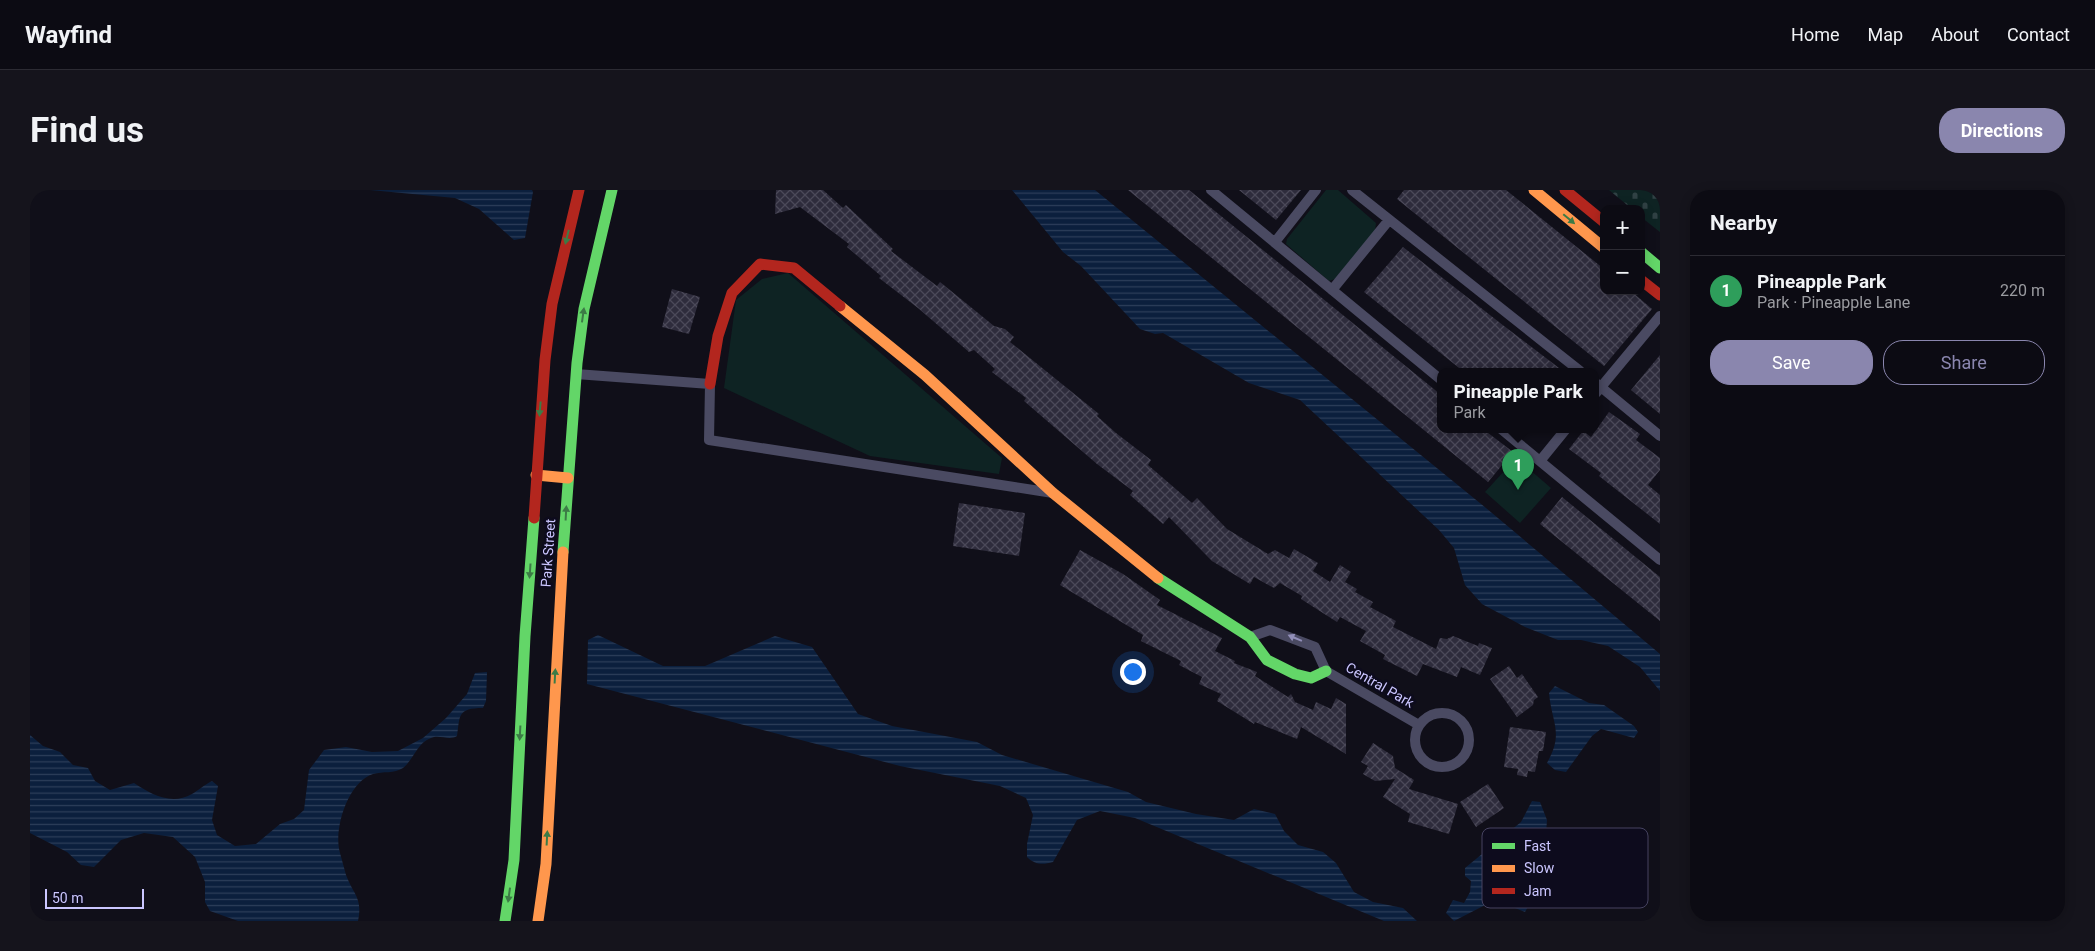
<!DOCTYPE html>
<meta charset="utf-8">
<style>
:root{--surface:#0c0b13;--page:#15141c;--text:#f1f3f6;--muted:#9a9ba0;--line:#2c2b33;--accent:#8a86ae}
body{margin:0;font-family:Roboto,sans-serif;background:var(--page);color:var(--text)}
.controls{position:absolute;right:15px;top:15px;display:grid;overflow:hidden;border-radius:10px;box-shadow:0 2px 12px #0003}
.controls button{width:45px;height:45px;display:grid;place-items:center;padding:0;border:0;border-bottom:1px solid var(--line);background:var(--surface);color:var(--text);font:25px sans-serif}
.scale{position:absolute;left:15px;bottom:12px;width:99px;box-sizing:border-box;padding-left:5px;border:2px solid #cbc6ff;border-top:0;font-size:14px;line-height:18px;white-space:nowrap;color:#cbc6ff;-webkit-text-stroke:4px #0d0b1d;paint-order:stroke}
.you{position:absolute;left:1102px;top:481px;width:18px;height:18px;margin:-12px;border:4px solid #fff;border-radius:50%;background:#1a73e8;box-shadow:0 0 0 8px #1a73e833}
.badge{display:grid;place-items:center;width:32px;height:32px;border-radius:50%;background:var(--accent);color:#fff;font-size:16px;font-weight:700}
.pin{position:absolute;translate:-50% -41px;filter:drop-shadow(0 1px 2px #0008)}
.pin::after{content:'';position:absolute;top:26px;width:18px;height:15px;background:inherit;clip-path:polygon(0 0,100% 0,50% 100%)}
.popup{position:absolute;left:1407px;top:178px;width:162px;height:65px;box-sizing:border-box;display:grid;place-content:center;border-radius:10px;background:var(--surface);filter:drop-shadow(0 1px 4px #0005);font-size:16px;white-space:nowrap;color:var(--muted)}
.popup b{font-size:19px;color:var(--text)}
.popup::after{content:'';position:absolute;left:50%;top:100%;margin-left:-10px;border:10px solid transparent;border-top-color:var(--surface)}
.list{margin:0;padding:0;list-style:none}
h2{display:flex;justify-content:space-between;align-items:center;height:65px;margin:0;padding:0 20px;font-size:21px}
h2 small{font-size:16px;font-weight:400;color:var(--muted)}
.list li{display:grid;grid-template-columns:32px 1fr auto;gap:15px;align-items:center;box-sizing:border-box;height:70px;padding:0 20px;border-top:1px solid var(--line)}
.list b{display:block;font-size:19px;white-space:nowrap}
.list p{margin:0;font-size:16px;white-space:nowrap;color:var(--muted)}
.list em{font-size:16px;font-style:normal;color:var(--muted)}
.actions{display:flex;gap:10px;padding:15px 20px}
.actions a{flex:1;padding:11px 0;border:1px solid var(--accent);border-radius:20px;text-align:center;font-size:18px;color:var(--accent)}
.actions .main{background:var(--accent);color:#fff}
.map{position:relative;flex:none;width:1630px;height:731px;overflow:hidden;border-radius:20px}
header{display:flex;align-items:center;gap:30px;box-sizing:border-box;height:70px;padding:0 25px;background:var(--surface);border-bottom:1px solid var(--line)}
header strong{font-size:24px}
nav{display:flex;gap:28px;margin-inline-start:auto;font-size:18px}
.intro{display:flex;align-items:center;justify-content:space-between;box-sizing:border-box;height:120px;padding:0 30px}
h1{margin:0;font-size:35px}
.button{padding:12px 22px;border-radius:20px;background:var(--accent);color:#fff;font-size:18px;font-weight:700}
main{display:flex;gap:30px;padding:0 30px}
aside{flex:1;background:var(--surface);border-radius:20px;box-shadow:0 2px 12px #0003}
.map>svg:first-child{display:block}
</style>
<header>
<strong>Wayfind</strong>
<nav><a>Home</a><a>Map</a><a>About</a><a>Contact</a></nav>
</header>
<div class="intro"><h1>Find us</h1><a class="button">Directions</a></div>
<main>
<div class="map">
<svg width="1630" height="731" viewBox="0 0 1630 731">
<defs>
<pattern id="cemetery-stones" width="16" height="16" patternUnits="userSpaceOnUse" patternTransform="scale(1.25)"><rect width="16" height="16" fill="#0e2323"/><path d="M2 7V4a2 2 0 0 1 4 0v3zM10 15v-3a2 2 0 0 1 4 0v3z" fill="#304144"/></pattern>
<pattern id="water-rules" width="6" height="5" patternUnits="userSpaceOnUse" patternTransform="scale(1.25)"><rect width="6" height="5" fill="#0b1f3d"/><path d="M0 2.5h6" fill="none" stroke="#2d3e5a"/></pattern>
<pattern id="building-cross-hatch" width="8" height="8" patternUnits="userSpaceOnUse" patternTransform="scale(1.25)"><rect width="8" height="8" fill="#2e2c3c"/><path d="M0 0l8 8M0 8l8-8" fill="none" stroke="#4b4959"/></pattern>
</defs>
<rect width="100%" height="100%" fill="#100f19"/>
<path fill="#0e2323" d="M1296,0h12l38,33 -1,8 -40,48 -6,2 -43,-37 1,-5z
M758,83l214,185 -3,16 -129,-18 -146,-68 12,-88 26,-21z
M1486,268l35,30 -31,35 -35,-31z"/>
<path fill="url(#cemetery-stones)" d="M1579,0h51v42l-19,-15v-8h-9z"/>
<path fill="url(#water-rules)" d="M340,0h162l1,2 -8,46 -11,2 -35,-31 -24,-11z
M982,0h83l391,318 174,146v37l-20,-24 -32,-21 -27,-6h-23l-33,-13 -43,-23 -17,-19 -11,-37 -15,-18 -139,-130 -51,-17 -86,-50 -8,1 -15,-5 -59,-63 -18,-14z
M568,445l65,31h42l70,-30 37,11 46,67 34,12 85,16 25,13 126,37 18,10 50,12 38,6 20,-11 21,5 9,17 14,14 25,7 13,11 18,29 19,10 30,6 14,13h-33l-249,-103 -35,-7 -23,9 -24,42c-10,3 -18,3 -26,-5v-13l6,-29 -7,-17 -26,-12 -100,-20 -313,-82 1,-44z
M457,482l-1,29 -3,7c-26,0 -23,8 -26,28 -8,5 -18,-2 -26,2 -14,5 -17,21 -28,30 -9,6 -20,3 -30,6 -25,8 -40,55 -33,79 2,7 4,15 6,22 7,19 17,23 12,46h-120l-28,-10 -5,-9v-20l-10,-25 -22,-20 -29,-4 -23,7 -27,27 -13,-2 -14,-13 -37,-19v-98l13,11 17,6 13,13 15,3 7,13 15,9 24,-7c17,11 37,23 58,11 7,-4 12,-9 20,-13l6,5 -6,34 5,15 18,11 21,-2 24,-20 14,-5 10,-9 5,-40 15,-20 22,-3 26,5 26,-1 25,-13 23,-20 21,-24 8,-21z
M1525,496l34,17 15,2 30,21 4,6 -4,6 -33,-9 -9,7 -26,36 -11,-2 -8,-7c17,-30 5,-39 2,-70z
M1502,611l8,1 7,18 -3,41 1,16 -20,35 -30,-12 -41,21 -8,-8 7,-13 11,3 6,-11 1,-11 -6,-5v-8l56,-46z"/>
<path fill="url(#building-cross-hatch)" d="M746,0h47l20,18 3,-3 47,44 -2,2 46,35 3,-4 54,44 11,3 9,8 -4,5 89,72 -2,2 19,17 35,27 -3,5 44,38 5,-5 30,31 41,25 7,-4 14,8 5,-9 24,14 -5,8 17,11 10,-17 11,7 -6,10 12,7 -2,3 18,10 -3,5 26,14 -3,6 43,22 4,-11 7,1 6,-3 25,10 1,-3 13,5 -12,27 -19,-8 -4,10 -34,-13 -6,12 -34,-17 2,-4 -25,-14 6,-10 -26,-14 -3,5 -36,-23 1,-3 -22,-13 -6,5 -20,-11 -4,7 -38,-23 -43,-44 -6,7 -33,-29 3,-4 -36,-27 -73,-63 2,-3 -34,-26 3,-3 -21,-19 -5,2 -51,-44 -39,-30 2,-2 -34,-29 2,-3 -49,-37 -25,7z
M1098,0h61l251,204v35h43l30,23 -25,30z
M1209,0h62l-25,30z
M1374,0h102l98,79v22h27l21,18 -48,57 -207,-167z
M1373,57l101,79 59,45h-100l-99,-79z
M642,99l28,8 -11,37 -27,-7z
M1630,165v59l-29,-24z
M1579,222l31,22 -4,6 24,18v12l-12,15 12,10v29l-61,-48 2,-3 -32,-24 14,-18 8,6z
M1532,307l98,80v44l-120,-97z
M929,313l66,10 -6,43 -66,-10z
M1050,360l43,24 37,26 -3,5 65,33 -7,13 20,10 -1,2 23,9 -2,4 33,21 3,-3 4,8 18,8 3,-8 15,7 5,-11 10,6v50l-45,-27 -4,12 -42,-17 -1,2 -37,-23 4,-7 -22,-10 3,-7 -23,-12 2,-4 -40,-20 2,-6 -83,-50z
M1479,476l8,12 5,-4 16,23 -4,3 -1,5 -16,12 -27,-38z
M1480,537l36,5 -3,19h-4l-4,21 -7,-1 -1,6 -10,-2 1,-6 -14,-2z
M1343,553l20,13 2,12 19,12 -5,9 49,15 -9,30 -41,-12 2,-8 -27,-17 12,-18 -20,2 -12,-7 5,-8 -7,-4z
M1458,594l16,24 -28,19 -16,-25z"/>
<g fill="none" stroke-linecap="round" stroke-linejoin="round">
<path stroke="#4a4a62" stroke-width="10" d="M1181,0l229,189
M1322,0l228,181
M1245,52l41,-52
M1302,100l57,-70
M546,184l134,10 -1,56 344,53
M1566,193l64,53
M1566,203l64,-77
M1471,239l159,131
M1510,271l26,-32
M1220,447l20,-7 45,17 11,24 93,54
M1385 550a27 27 0 1 1 54 0a27 27 0 1 1-54 0Z"/>
<path stroke="#63d668" stroke-width="11" d="M1611,62l19,16
M533,362l14,-189 7,-54 28,-119
M1128,388l92,59 17,23 28,14 16,4 15,-7
M475,731l9,-61 11,-224 9,-118"/>
<path stroke="#ff974d" stroke-width="11" d="M1504,0l70,58
M810,116l85,69 128,118 105,85
M506,285l32,3
M508,731l8,-57 17,-312"/>
<path stroke="#b3261e" stroke-width="11" d="M1535,0l39,32
M1611,90l19,15
M680,194l8,-48 14,-43 28,-29 34,4 46,38
M504,328l11,-158 7,-56 27,-114"/>
</g>
<defs><path id="oneway-solid" d="M-6-.8H1V-3.2L6.5 0L1 3.2V.8H-6Z" transform="scale(1.25)"/></defs>
<g fill="#3c7b46">
<use href="#oneway-solid" transform="translate(1539 29) rotate(40)"/>
<use href="#oneway-solid" transform="translate(537 47) rotate(104)"/>
<use href="#oneway-solid" transform="translate(553 125) rotate(-82)"/>
<use href="#oneway-solid" transform="translate(510 219) rotate(95)"/>
<use href="#oneway-solid" transform="translate(536 323) rotate(-87)"/>
<use href="#oneway-solid" transform="translate(500 381) rotate(94)"/>
<use href="#oneway-solid" transform="translate(525 486) rotate(-87)"/>
<use href="#oneway-solid" transform="translate(490 543) rotate(93)"/>
<use href="#oneway-solid" transform="translate(517 648) rotate(-87)"/>
<use href="#oneway-solid" transform="translate(479 705) rotate(98)"/>
</g>
<use fill="#918eb8" href="#oneway-solid" transform="translate(1265 448) rotate(-157)"/>
<g text-anchor="middle" dominant-baseline="central" stroke-width="5" stroke-linejoin="round" paint-order="stroke">
<g font-size="14" fill="#cbc6ff" stroke="#0d0b1d">
<text transform="translate(518 363) rotate(-86)">Park Street</text>
<text transform="translate(1350 495) rotate(30)">Central Park</text>
</g>
</g>
<rect x="1452" y="638" width="166" height="80" rx="8" fill="#0d0b1d" stroke="#464361" stroke-width="1"/>
<rect x="1462" y="653" width="23" height="6" fill="#63d668"/>
<rect x="1462" y="675" width="23" height="7" fill="#ff974d"/>
<rect x="1462" y="698" width="23" height="6" fill="#b3261e"/>
<g font-size="14" fill="#cbc6ff">
<text x="1494" y="661">Fast</text>
<text x="1494" y="683">Slow</text>
<text x="1494" y="706">Jam</text>
</g>
</svg>
<div class="controls">
<button>+</button>
<button>−</button>
</div>
<div class="scale">50 m</div>
<div class="you"></div>
<div class="pin badge" style="left:1488px;top:300px;background:#2e9e5b">1</div>
<div class="popup"><b>Pineapple Park</b>Park</div>
</div>
<aside>
<h2>Nearby<small></small></h2>
<ul class="list">
<li><span class="badge" style="background:#2e9e5b">1</span><div><b>Pineapple Park</b><p>Park · Pineapple Lane</p></div><em>220 m</em></li>
</ul>
<div class="actions"><a class="main">Save</a><a>Share</a></div>
</aside>
</main>
